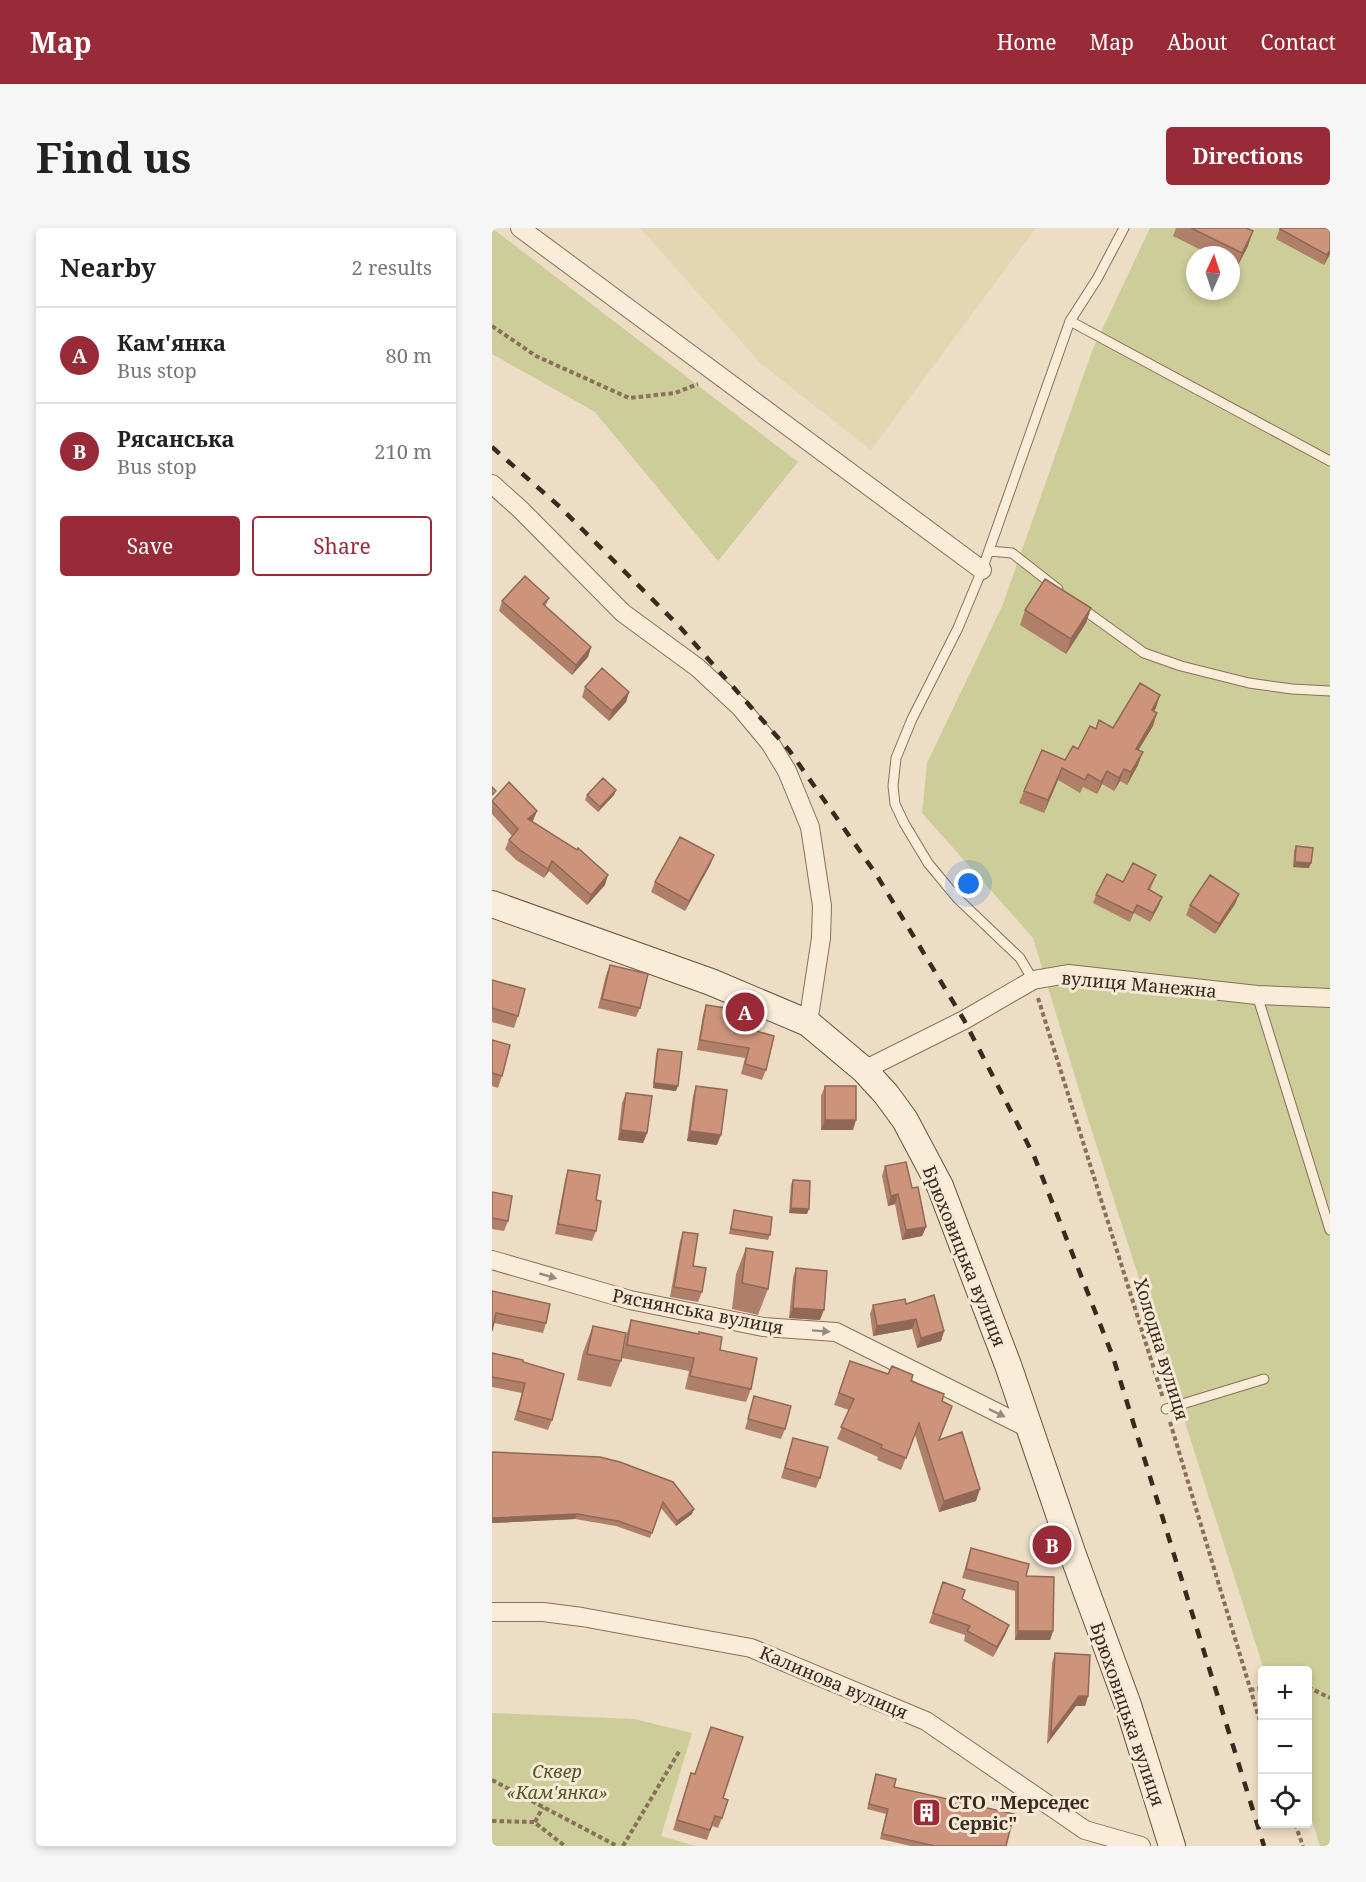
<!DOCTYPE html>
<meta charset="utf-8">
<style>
:root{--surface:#fff;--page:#f6f6f6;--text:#222;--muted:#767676;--line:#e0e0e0;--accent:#992b38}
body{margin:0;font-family:"Noto Serif",serif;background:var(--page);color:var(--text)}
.controls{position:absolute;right:18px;bottom:18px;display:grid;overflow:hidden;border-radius:6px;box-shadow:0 3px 9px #0003}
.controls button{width:54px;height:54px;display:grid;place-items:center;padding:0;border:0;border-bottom:2px solid var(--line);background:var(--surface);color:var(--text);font:30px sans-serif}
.compass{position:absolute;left:694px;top:18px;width:54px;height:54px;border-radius:50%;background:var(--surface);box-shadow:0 3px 9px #0003;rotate:3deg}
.you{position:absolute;left:477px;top:656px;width:21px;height:21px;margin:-15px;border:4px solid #fff;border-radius:50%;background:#1a73e8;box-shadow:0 0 0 9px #1a73e833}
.badge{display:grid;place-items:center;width:39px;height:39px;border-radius:50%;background:var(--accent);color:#fff;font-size:20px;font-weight:700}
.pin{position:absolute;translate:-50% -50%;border:3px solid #fff;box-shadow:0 2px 6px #0006}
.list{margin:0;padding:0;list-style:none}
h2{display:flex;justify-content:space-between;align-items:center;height:78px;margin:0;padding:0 24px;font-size:26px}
h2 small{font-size:20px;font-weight:400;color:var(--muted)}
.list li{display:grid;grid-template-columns:39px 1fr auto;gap:18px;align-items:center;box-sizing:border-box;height:96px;padding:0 24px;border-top:2px solid var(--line)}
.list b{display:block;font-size:22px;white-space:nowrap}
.list p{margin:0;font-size:20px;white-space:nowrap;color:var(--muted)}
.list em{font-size:20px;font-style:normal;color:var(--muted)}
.actions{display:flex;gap:12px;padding:18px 24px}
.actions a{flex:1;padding:14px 0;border:2px solid var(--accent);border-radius:6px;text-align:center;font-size:21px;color:var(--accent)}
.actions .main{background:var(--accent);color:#fff}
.icon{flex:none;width:33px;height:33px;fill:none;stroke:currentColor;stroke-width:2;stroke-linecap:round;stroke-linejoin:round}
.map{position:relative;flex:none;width:838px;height:1618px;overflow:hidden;border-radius:6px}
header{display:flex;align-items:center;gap:36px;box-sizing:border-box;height:84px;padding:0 30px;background:var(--accent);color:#fff}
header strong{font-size:28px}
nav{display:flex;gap:33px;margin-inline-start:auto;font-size:21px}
.intro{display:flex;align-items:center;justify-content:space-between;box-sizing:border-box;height:144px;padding:0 36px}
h1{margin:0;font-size:42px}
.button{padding:15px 27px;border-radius:6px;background:var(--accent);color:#fff;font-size:21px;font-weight:700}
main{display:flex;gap:36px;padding:0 36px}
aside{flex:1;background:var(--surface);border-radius:6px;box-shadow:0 3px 9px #0003}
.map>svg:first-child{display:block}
</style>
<header>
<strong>Map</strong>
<nav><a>Home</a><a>Map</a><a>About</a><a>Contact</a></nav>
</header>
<div class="intro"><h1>Find us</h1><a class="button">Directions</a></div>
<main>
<aside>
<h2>Nearby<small>2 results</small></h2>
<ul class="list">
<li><span class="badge">A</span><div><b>Кам'янка</b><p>Bus stop</p></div><em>80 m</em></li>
<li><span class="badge">B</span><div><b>Рясанська</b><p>Bus stop</p></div><em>210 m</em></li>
</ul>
<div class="actions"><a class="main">Save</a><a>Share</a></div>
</aside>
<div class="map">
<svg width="838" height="1618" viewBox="0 0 838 1618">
<rect width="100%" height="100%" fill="#eeddc5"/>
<path fill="#e4d6b3" d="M148,0h396l-165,222 -110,-86z"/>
<path fill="#cdcd99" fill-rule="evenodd" d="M0,0l306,234 -80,99 -123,-149 -103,-58z
M658,0h180v1618h-10l-12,-38v-138h-44l-181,-567 -50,-165 -111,-125 5,-50 76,-159 89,-253zM703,27h36v36h-36z
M0,1485l142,6 58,14 -31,103 35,10h-204z"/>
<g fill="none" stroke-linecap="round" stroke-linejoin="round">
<defs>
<path id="lane" d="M834,0l4,2
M578,93l260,140
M497,323l23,2 46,36
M588,379l64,46 37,13 68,17 43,6 38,2
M541,752l-13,-22 -63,-60 -29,-35 -24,-40 -9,-19 -2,-18 3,-28 16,-39 46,-91 24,-58 88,-249 27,-42 27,-51
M765,767l73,235
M674,1181l98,-30"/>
<path id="street" d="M28,0l462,342
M0,256l28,25 103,104 75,55 43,40 29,35 17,28 23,56 12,79 -1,32 -13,85
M372,842l100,-50 69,-40 35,-6 189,21 73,3
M0,1032l138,40 133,27 73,5 194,97
M0,1384h51l39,5 169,31 175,73 159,109 56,16"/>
<path id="secondary" d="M0,676l219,78 97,41 56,47 22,24 19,26 35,66 68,179 65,190 55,150 44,141"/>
</defs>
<use href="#lane" stroke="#8a6f5b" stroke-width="11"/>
<use href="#street" stroke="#8a6f5b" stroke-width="20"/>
<use href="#secondary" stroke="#6c503e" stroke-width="28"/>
<path stroke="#8a6f5b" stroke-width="4" stroke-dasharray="4.5 3" stroke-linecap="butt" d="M0,98l44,30 93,42 46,-5 23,-9
M546,770l125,400
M678,1194l92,306
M816,1459l22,11
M758,1462l12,-2
M0,1552l125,66
M0,1593l42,1 31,24
M43,1594l8,-15
M803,1596l8,22
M131,1618l57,-96"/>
<use href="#lane" stroke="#f9ecd9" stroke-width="9"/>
<use href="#street" stroke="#f9ecd9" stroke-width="18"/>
<use href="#secondary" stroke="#f9ecd9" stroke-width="26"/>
<path stroke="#3a291f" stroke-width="4.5" stroke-dasharray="10 10" stroke-linecap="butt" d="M0,219l68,60 119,119 110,124 87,124 88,146 70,136 79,201 151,489"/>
</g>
<path fill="#b07f6a" d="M684,0h70l2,18 -11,21 -6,-3v-9h-20l-38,-19z
M788,0l50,2v24l-6,11 -48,-26z
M57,370l-4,9 46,40 -3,10 -16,18 -73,-64 3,-10z
M599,380l-5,15 -20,31 -46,-29 5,-15z
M93,459l44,5 -3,10 -17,19 -27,-24z
M664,480l-2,3 -1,15 -15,24v15l-11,20 -7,-4 -6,10 -12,-7 -5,10 -14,-7 -3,6 -22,-13 -14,33 -25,-10 5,-12 41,-31 13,-11 18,-20 17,-1z
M124,562l-2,5 -16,17 -13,-12 2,-5z
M0,573l41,20 -1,1 73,63 -18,20 -38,-34 -5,7 -28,-18 -11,-11 4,-9 3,-4 -20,-22z
M804,618l13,22 -16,-1 1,-16z
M222,627l-4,10 -25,46 -34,-19 4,-10z
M664,647l-6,15 12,7 -3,8 -9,17 -16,-9 -4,9 -37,-19 3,-8 27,-13z
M747,666l-4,10 -20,30 -29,-19 4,-10z
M118,737l30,43 -4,9 -38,-9 8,-33z
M0,752l26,36 -4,12 -22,-6z
M214,777l43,24 17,41 -4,10 -21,-6 4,-16 -48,-8 6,-35z
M0,812l10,36 -4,12 -6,-2z
M166,821l18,42 -23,-3 3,-34z
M204,858l21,59 -30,-4 6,-45z
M333,858l28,44h-32v-34z
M134,865l21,40 -4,10 -25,-3 4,-37z
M393,938l27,22 14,39 -4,9 -20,4 -7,-36 -7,2 -6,-30z
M76,942l28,30v31l-4,10 -37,-7 10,-54z
M301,952l14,34 -18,-1 2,-28z
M0,964l16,29 -4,10 -12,-2z
M242,982l36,25 -2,5 -39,-6z
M191,1004l19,60 -4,10 -28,-5 10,-56z
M254,1020l22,41 -10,26 -26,-6 4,-35z
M304,1040l24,52 -31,-2 4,-40z
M0,1063l54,32 -3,10 -49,-10z
M414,1076l38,27 -3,10 -24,7 -5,-19 -39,7 -3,-22 3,-9z
M139,1092l89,30 31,39 -5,13 -61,-13 4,-18 -67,-13 5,-25z
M101,1098l28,35 -10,26 -34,-7 6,-28z
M0,1125l31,9 29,58 -4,10 -34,-10 8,-27 -30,-6z
M358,1133l61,20 31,21 -3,38 37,61 -37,11 -24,-77 -14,35 -24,-10 1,-3 -41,-18 12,-29 -15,-5z
M262,1168l31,33 -4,10 -36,-10z
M301,1210l27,40 -4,10 -35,-10z
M108,1229l92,57 -16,12 -15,-18 -11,30 -34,-12 -41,-7 -83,4z
M479,1320l55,28 27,55 -3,9h-35v-49l-53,-13z
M451,1354l19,17 47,26 -4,10 -12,22 -29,-16 1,-6 -36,-12z
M563,1425l33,43 -3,10h-9l-29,38 5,-81z
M199,1545l32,25 -1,20 -4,10 -6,-2 -5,14 -34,-10z
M384,1546l18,13 112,59h-95l-31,-7 6,-25 -19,-5z"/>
<path fill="#906856" d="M761,3l-5,15 -11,21 5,-14z
M838,22v4l-6,11 3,-10z
M599,380l-5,15 -20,31 5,-15z
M99,419l-3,10 -16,18 4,-10z
M137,464l-3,10 -17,19 3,-10z
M668,467l-4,13 -9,15 5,-13z
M665,485l-4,13 -21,35 4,-12z
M651,524l-5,13 -11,20 4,-13z
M570,540l-4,12 -14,33 4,-13z
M632,541l-4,12 -6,10 5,-13z
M615,543l-5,13 -5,10 4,-12z
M124,562l-2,5 -16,17 2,-5z
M45,583l-4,10 -8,8 3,-10z
M222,627l-4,10 -25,46 4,-10z
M60,633l-3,10 -5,7 4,-9z
M803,634l16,1 -2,5 -16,-1z
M116,647l-3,10 -18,20 4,-10z
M747,666l-4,10 -20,30 4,-10z
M670,669l-3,8 -9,17 3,-9z
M162,855l24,3 -2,5 -23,-3z
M333,892h31l-3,10h-32z
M129,902l26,3 -4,10 -25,-3z
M198,903l31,4 -4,10 -30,-4z
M406,966l-3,10 -7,2 3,-10z
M299,980l18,1 -2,5 -18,-1z
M434,999l-4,9 -20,4 4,-10z
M301,1080l31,2 -4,10 -31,-2z
M424,1091l-4,10 -39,7 4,-10z
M452,1103l-3,10 -24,7 4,-10z
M488,1261l-4,12 -37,11 5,-11z
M202,1281l-2,5 -16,12 1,-5z
M85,1286l-2,5 -83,4v-5z
M517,1397l-4,10 -12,22 4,-10z
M526,1403h35l-3,9h-35z
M587,1468h9l-3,10h-9l-29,38 4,-10z"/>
<path fill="#cd947b" stroke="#906856" stroke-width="1.5" d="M699,0h55l7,3 -11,22z
M788,0h46l4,2v20l-3,5 -47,-26z
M33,348l24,22 -6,6 48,43 -15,18 -74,-64z
M553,351l46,29 -20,31 -46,-29z
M110,440l27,24 -17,19 -27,-24z
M648,455l20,12 -8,15 5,3 -21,36 7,3 -12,20 -7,-3 -5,9 -12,-7 -6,11 -13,-8 -3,6 -23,-12 -14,32 -24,-9 18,-41 23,10 8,-14 5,3 12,-23 6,3 3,-9 14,8z
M111,550l13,12 -16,17 -13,-12z
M17,554l28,29 -9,8 49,31 1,-2 30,27 -17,20 -39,-34 -4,8 -28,-19 -11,-10 9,-11 -26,-28z
M0,559l4,4 -4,4z
M188,609l34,18 -25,46 -34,-19z
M804,618l17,2 -2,15 -16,-1z
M641,635l23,12 -8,14 14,8 -9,16 -16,-8 -4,8 -37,-18 11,-21 16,8z
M718,647l29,19 -20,30 -29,-19z
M118,737l38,9 -8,34 -38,-9z
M0,752l33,9 -7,27 -26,-8z
M214,777l46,7 -3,17 25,7 -8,34 -21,-6 4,-16 -49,-8z
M0,812l18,5 -8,31 -10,-3z
M166,821l24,3 -4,34 -24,-3z
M204,858l31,4 -6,45 -31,-4z
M333,858h31v34h-31z
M134,865l26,3 -5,37 -26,-3z
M414,934l6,26 6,-1 8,40 -20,3 -8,-36 -7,2 -6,-30z
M76,942l32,5 -4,25 5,1 -5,30 -38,-7z
M301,952l17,1 -1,28 -18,-1z
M0,964l20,4 -4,25 -16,-3z
M242,982l38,7 -2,18 -39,-6z
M191,1004l15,2 -5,32 13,2 -4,24 -28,-5z
M254,1020l27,4 -5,37 -26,-6z
M304,1040l31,3 -3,39 -31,-2z
M0,1063l58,13 -4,19 -50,-10 -4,18z
M442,1067l10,36 -23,7 -5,-19 -39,7 -4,-21 32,-6 1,5z
M139,1092l68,14v-2l23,5 -2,13 37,8 -6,31 -61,-13 4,-18 -67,-13z
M101,1098l33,7 -5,28 -34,-7z
M0,1125l31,7v2l41,12 -12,46 -34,-9 7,-28 -33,-6z
M358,1133l38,13 4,-8 21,9 -2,6 33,13 -2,7 10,5 -13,34 23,-8 18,57 -36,12 -25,-78 -13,35 -25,-10 1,-3 -41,-18 13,-28 -15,-6z
M262,1168l37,10 -6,23 -37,-10z
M301,1210l35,9 -8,31 -35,-10z
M0,1224l108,5 20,5 53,20 21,27 -17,12 -14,-19 -11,31 -34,-12 -41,-7 -85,4z
M479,1320l58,16 -3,12 28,1 -1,54h-35v-49l-52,-13z
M451,1354l22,8 -3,9 47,26 -12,22 -30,-16 3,-5 -37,-13z
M563,1425l35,2 -2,41h-9l-28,38z
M219,1499l32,10 -20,61 5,2 -6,18 -7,-2 -5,14 -33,-10 14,-47 4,1z
M384,1546l20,5 -2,8 120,27 -8,32h-71l-53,-12 6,-25 -19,-5z"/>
<defs><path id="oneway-solid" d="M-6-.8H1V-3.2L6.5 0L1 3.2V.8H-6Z" transform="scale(1.5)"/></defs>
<g fill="#9a8a7c">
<use href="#oneway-solid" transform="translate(56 1048) rotate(16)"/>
<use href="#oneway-solid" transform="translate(329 1103) rotate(4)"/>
<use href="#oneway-solid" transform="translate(505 1185) rotate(26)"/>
</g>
<defs>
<symbol id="building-square" viewBox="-11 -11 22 22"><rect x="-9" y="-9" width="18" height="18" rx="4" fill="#992b38" stroke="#f6e9d5"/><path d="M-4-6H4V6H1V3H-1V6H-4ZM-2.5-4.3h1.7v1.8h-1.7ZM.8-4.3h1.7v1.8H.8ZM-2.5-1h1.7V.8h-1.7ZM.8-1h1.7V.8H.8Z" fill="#fff"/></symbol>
</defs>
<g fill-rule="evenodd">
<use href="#building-square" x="418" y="1568" width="33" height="33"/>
</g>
<g text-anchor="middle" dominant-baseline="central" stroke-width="6" stroke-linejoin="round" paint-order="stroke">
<g font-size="18" fill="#3a291f" stroke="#f6e9d5">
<text transform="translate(647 756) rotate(5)">вулиця Манежна</text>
<text transform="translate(473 1028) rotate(68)">Брюховицька вулиця</text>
<text transform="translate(206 1083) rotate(11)">Ряснянська вулиця</text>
<text transform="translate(670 1121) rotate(73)">Холодна вулиця</text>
<text transform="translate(342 1454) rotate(23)">Калинова вулиця</text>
<text transform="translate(636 1486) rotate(71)">Брюховицька вулиця</text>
</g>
<g font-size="18" font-style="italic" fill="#505625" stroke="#f6e9d5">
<text x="65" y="1543">Сквер<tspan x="65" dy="21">«Кам'янка»</tspan></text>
</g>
<g font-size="18" font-weight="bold" fill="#3a291f" stroke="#f6e9d5" text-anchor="start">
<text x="456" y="1574">СТО "Мерседес<tspan x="456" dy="21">Сервіс"</tspan></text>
</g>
</g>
</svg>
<div class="controls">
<button>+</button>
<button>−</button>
<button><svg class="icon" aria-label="locate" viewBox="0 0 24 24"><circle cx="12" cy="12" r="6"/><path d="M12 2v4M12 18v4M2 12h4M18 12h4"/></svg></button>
</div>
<svg class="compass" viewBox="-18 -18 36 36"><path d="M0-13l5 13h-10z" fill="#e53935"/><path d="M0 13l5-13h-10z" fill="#767676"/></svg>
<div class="you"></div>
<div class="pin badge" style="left:253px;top:784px">A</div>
<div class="pin badge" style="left:560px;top:1317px">B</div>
</div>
</main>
